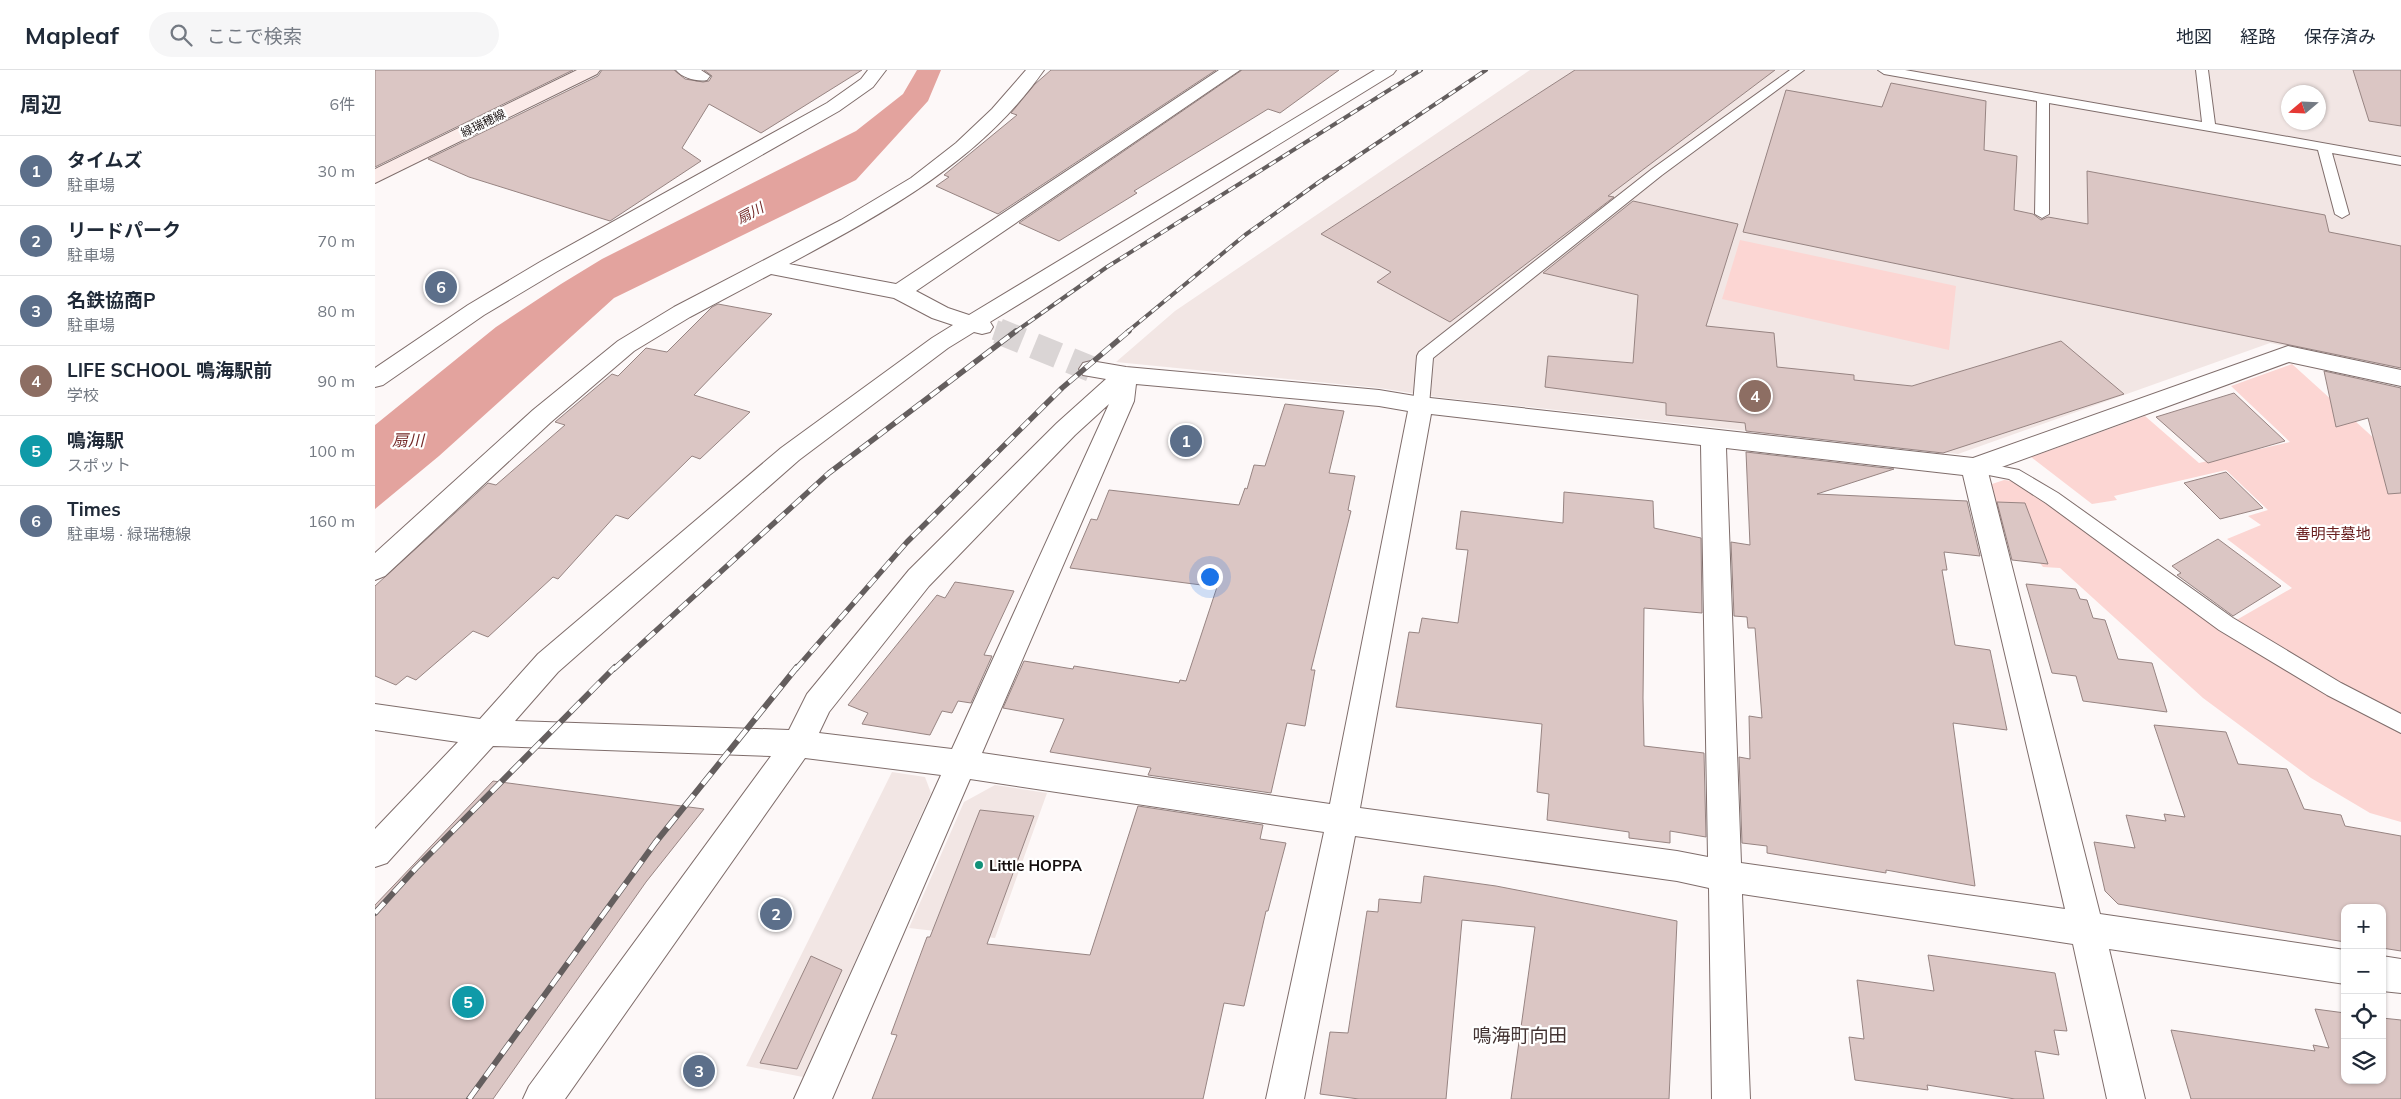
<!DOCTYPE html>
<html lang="ja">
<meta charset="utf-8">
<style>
:root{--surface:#fff;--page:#f6f6f7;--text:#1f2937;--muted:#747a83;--line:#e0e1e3;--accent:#129178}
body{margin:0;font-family:Mulish,"Noto Sans JP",sans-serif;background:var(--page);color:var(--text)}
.controls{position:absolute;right:15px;bottom:15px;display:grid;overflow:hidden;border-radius:10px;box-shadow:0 1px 4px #0004}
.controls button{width:45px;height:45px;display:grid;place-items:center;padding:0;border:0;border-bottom:1px solid var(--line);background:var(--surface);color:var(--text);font:25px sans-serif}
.compass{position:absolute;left:1906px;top:15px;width:45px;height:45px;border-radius:50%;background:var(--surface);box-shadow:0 1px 4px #0004;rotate:251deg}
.you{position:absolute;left:834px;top:506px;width:18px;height:18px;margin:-12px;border:4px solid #fff;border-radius:50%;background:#1a73e8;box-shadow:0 0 0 8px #1a73e833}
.badge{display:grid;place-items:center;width:32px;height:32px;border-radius:50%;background:var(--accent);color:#fff;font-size:16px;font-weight:700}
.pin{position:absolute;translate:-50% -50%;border:2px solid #fff;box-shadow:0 1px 5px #0006}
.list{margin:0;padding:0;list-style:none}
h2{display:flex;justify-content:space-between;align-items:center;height:65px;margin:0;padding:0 20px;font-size:21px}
h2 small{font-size:16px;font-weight:400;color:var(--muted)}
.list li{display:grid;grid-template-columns:32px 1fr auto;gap:15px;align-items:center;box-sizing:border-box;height:70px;padding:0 20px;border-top:1px solid var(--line)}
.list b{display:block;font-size:19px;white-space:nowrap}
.list p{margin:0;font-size:16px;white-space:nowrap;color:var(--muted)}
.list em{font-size:16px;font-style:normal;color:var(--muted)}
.icon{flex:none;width:28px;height:28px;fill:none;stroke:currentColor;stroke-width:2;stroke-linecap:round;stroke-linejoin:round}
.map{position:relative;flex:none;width:2026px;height:1029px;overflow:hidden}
header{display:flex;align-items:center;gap:30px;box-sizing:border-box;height:70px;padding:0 25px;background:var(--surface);border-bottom:1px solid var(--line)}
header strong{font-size:24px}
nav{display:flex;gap:28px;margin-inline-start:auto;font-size:18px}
.search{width:350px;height:45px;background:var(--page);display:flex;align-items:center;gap:12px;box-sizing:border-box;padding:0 18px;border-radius:28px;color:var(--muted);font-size:19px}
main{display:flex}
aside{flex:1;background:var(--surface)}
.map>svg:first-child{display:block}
</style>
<header>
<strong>Mapleaf</strong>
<div class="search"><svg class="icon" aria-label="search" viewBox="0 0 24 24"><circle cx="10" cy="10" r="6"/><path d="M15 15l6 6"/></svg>ここで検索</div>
<nav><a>地図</a><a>経路</a><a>保存済み</a></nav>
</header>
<main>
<aside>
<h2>周辺<small>6件</small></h2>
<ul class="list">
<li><span class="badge" style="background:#5c6f8a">1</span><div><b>タイムズ</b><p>駐車場</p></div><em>30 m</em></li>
<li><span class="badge" style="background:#5c6f8a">2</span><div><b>リードパーク</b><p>駐車場</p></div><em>70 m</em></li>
<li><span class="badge" style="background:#5c6f8a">3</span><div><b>名鉄協商P</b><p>駐車場</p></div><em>80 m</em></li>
<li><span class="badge" style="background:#8d6e63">4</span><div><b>LIFE SCHOOL 鳴海駅前</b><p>学校</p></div><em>90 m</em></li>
<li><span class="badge" style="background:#0f9aa8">5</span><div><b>鳴海駅</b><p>スポット</p></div><em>100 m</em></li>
<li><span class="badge" style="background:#5c6f8a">6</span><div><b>Times</b><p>駐車場 · 緑瑞穂線</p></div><em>160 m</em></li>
</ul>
</aside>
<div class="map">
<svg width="2026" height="1029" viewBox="0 0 2026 1029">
<rect width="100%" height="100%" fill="#fdf8f8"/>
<path fill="#f2e6e4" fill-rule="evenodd" d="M1155,0h871v301l-131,-28 -312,111 -521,-57 -58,-9 -263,-26 59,-51zM1914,22h30v30h-30z
M517,702l33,5 6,16 -128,284 -57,-11z
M620,715l52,8 -52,145 -86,-10 55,-126z"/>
<path fill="#fcd6d3" d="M1365,170l216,46 -7,64 -227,-51z
M1917,294l84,76 25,6v270l-63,-33 -105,-61 59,-34 -65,-49 34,-14 -13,-9 20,-6 -42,-40 -112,26 3,4 -25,4 -61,-47 114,-41 54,47 91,-21 -59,-56z
M1629,410l9,1 95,64 42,35 145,95 106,58v89l-31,-9 -59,-35 -108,-80 -143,-130 -17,-1c-12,-16 -22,-32 -43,-37l-8,-46z"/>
<path fill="#e3a39e" d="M542,0h24l-13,31 -72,79 -242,118 -175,158 -64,53v-84l121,-98 65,-43 41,-25 254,-128 47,-37z"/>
<path fill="#dbc6c4" stroke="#978482" d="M0,0h198l-198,97z
M227,0h72l11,9 18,3 6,-1 3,-5 -8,-6h158l-101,63 -52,-29 -27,44 19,13 -91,60 -141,-44 -41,-18 170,-83z
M676,0h165l-218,144 -62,-28 13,-9 -5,-2 73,-60 -6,-2 24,-29z
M867,0h97l-59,43 -12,-4 -134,82 3,2 -78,48 -40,-18z
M1200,0h200l-167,126 6,1 -164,125 -73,-40 14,-10 -70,-38z
M1978,0h48v56l-32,-5z
M1516,13l95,18 -2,49 33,6 -3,54 19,4 8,6 7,-3 40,7 -1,-53 238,44 4,17 72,14v122l-658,-136 43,-142 96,17z
M1258,131l105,23 -32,102 68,7 3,34 77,8v5l58,6 149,-45 63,53 -181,59 -197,-22 -1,-8 -79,-8v-12l-121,-16 3,-31 85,7 5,-68 -95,-22z
M343,234l54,10 -78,81 56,17 -50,47 -8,-3 -64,63 -12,-4 -58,64 -5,-2 -65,60 -15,-6 -57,49 -9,-4 -11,9 -21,-9v-90l113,-103 8,2 69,-60 -10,-3 57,-48 6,2 28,-28 21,4 45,-45z
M1949,301l77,17v105l-13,1 -20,-76 -32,9z
M1859,323l51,48 -77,22 -52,-46z
M910,334l59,7 -15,62 26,3 -7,34 3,1 -40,159h4l-10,56 -18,-3 -16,70 -123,-18 3,-7 -101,-16 14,-33 -61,-11 21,-47 49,8 1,-3 105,17 1,-3 6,1 31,-94 -147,-19 21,-49 6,1 12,-30 130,15 6,-17 2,1 7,-24 11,1z
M1371,382l148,17 -77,25 150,7 13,55 -36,-4 3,18h-5l13,75 35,5 17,80 -54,-7 22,163 -89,-16v3l-119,-20v-7l-25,-3 -3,-86 11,2 -1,-43 13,2 -7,-90h-7l-1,-11 -13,-1 -3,-74 19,3z
M1851,402l37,36 -43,11 -36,-36z
M1189,422l89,9 1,27 47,10 1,75 -58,-5 -1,90 1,48 60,7 2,84 -36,-6v12l-41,-5v-6l-82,-12 2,-26 -12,-2 5,-68 -146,-17 13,-75 10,1 3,-15 36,5 10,-73 -12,-1 5,-38 102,12z
M1622,432l28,1 23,61 -36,-4z
M1843,469l63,47 -48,30 -56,-41 4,-2 -9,-7z
M580,512l59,9 -30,64 8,1 -21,47 -13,-2 -6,12 -10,-2 -12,24 -68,-11 6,-11 -20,-8 89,-110 8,3z
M1651,514l50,5 4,10 7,1 6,18 12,2 13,39 34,4 15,49 -84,-11 -7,-25 -24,-3z
M1779,655l72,7 12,32 49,5 17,40 37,6 4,11 56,10v115l-19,-3v-40h-37v34l-227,-38 -13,-13 -11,-49 41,6 -9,-33 40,6 -2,-7 21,3z
M118,711l211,28 -58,73 -153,217h-118v-194z
M763,736l125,19 -3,14 26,4 -18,68h-2l-22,95 -20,-3 -21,96h-331l25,-64 -6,-1 36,-97h3l50,-127 54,6 -47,128 103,11z
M1049,806l72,10 181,35 -8,178h-158l24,-172 -73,-7 -16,179h-87l-39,-5 10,-62 18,1 19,-122 11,1 1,-13 42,4z
M1553,885l127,18 12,58 -13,-1 5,25 -24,-4 9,48h-29l-88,-14 1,5 -73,-10 -6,-43 15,2 -7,-59 77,11z
M436,886l31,14 -45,99 -37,-6z
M1940,939l30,4v67h37v-62l19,2v79h-210l-20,-69 144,21 -2,-6 16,3z"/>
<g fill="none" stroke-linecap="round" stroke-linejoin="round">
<path stroke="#dad5d5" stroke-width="20" stroke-dasharray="20 10" stroke-linecap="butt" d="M620,260l6,2"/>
<path stroke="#dad5d5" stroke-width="26" stroke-dasharray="26 13" stroke-linecap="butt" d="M623,261l93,38"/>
<defs>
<path id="service" d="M1415,0h14l-142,105 -229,183 -4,47 -2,4h-12l-2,-4 4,-49 2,-4 233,-183z
M1503,0h27l297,52 -6,-52h12l7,54 186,33v8l-69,-12 17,61 -7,4 -7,-4 -17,-64 -269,-47v111l-7,4 -7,-4 2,-113 -153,-27z
M1599,391l45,9 39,23 175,125 108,65 60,31v19l-74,-38 -108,-65 -173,-127 -37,-24 -41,-8 -3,-4 3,-4z"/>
<path id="minor" d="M301,0h25l9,6 -3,4c-9,2 -25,-2 -31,-10z
M493,0h18l-13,17 -34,24 -283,161 -72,43 -101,70 -8,2v-19l93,-63 72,-43 287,-159 34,-24z
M651,0h18c-63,91 -160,143 -255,194l107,20 323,-214h21l-324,221 32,17 21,7 406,-245h21l-3,4 -403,248 3,5 -3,5 -8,2 -8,-2 -26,16 -149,112 -241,212 -43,49 274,9 18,-36 102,-124 148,-147 49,-44 -23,-4 -4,-6 4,-6 8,-2 35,6 253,23 42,7 552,61 315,-112 113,24v16l-112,-24 -301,110 112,442 245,36v34l-236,-35 36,150h-38l-34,-155 -331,-50 8,205h-38l-3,-211 -32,-7 -322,-45 -51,263h-38l58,-267 -354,-53 -138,320h-38l147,-324 -136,-17 -240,341h-42l6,-13 242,-330 -278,-10 -106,117 -12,4v-38l83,-87 -83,-12v-26l105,15 58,-65 243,-206 151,-110 21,-13 -21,-7 -38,-20 -123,-24 -81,43 -56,34 -83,71 -166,154 -10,4v-27l158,-143 85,-69 56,-34 167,-87 70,-42 45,-35 36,-34zM761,314l243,22 29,5 -78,393 -348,-51 152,-352zM734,334l-157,345 -133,-16 10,-21 100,-126 146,-151zM1056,344l270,31 7,412 -31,-6 -317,-43zM1351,378l237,27 102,434 -324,-46z
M2007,886l19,3v34l-19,-2z"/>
<path id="secondary" d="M202,0h23l-3,4 -222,109v-14z"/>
</defs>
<use href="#service" stroke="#7f6d6b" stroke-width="2"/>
<use href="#minor" stroke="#7f6d6b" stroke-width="2"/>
<use href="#secondary" stroke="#7f6d6b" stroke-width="2"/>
<use href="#service" fill="#fff" fill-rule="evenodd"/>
<use href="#minor" fill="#fff" fill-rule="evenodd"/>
<use href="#secondary" fill="#fbebe9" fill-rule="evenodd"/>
<defs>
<path id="rail-far2" d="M640,262l92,-65 314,-197
M752,262l118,-97 74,-53 167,-112"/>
<path id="rail-far1" d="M239,599l215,-196 187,-142
M421,599l111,-127 155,-154 67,-57"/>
<path id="rail" d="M0,843l41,-45 199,-201
M94,1029l186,-256 142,-176"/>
</defs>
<use href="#rail-far2" stroke="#645e5e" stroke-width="4"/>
<use href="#rail-far1" stroke="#645e5e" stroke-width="5.5"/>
<use href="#rail" stroke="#645e5e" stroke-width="6"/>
<use href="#rail-far2" stroke="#fff" stroke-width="2.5" stroke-dasharray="8" stroke-linecap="butt"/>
<use href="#rail-far1" stroke="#fff" stroke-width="4" stroke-dasharray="11" stroke-linecap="butt"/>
<use href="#rail" stroke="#fff" stroke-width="4.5" stroke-dasharray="14" stroke-linecap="butt"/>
</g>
<circle fill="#129178" stroke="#fff" stroke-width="2" cx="604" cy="795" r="5"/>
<g text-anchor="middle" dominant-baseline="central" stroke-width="4.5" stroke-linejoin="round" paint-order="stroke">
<g font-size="12" fill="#160f0f" stroke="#fff">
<text transform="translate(108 53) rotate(-26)">緑瑞穂線</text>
</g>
<g font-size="14" font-style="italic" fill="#732827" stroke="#fff">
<text transform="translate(375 143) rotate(-28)">扇川</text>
</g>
<g font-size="15" fill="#6a2020" stroke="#fff">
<text x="1958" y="463">善明寺墓地</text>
</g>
<g font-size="15" font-weight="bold" fill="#160f0f" stroke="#fff" text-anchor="start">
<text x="614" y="795">Little HOPPA</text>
</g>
<g font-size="16" font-style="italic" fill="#732827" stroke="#fff">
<text x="33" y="370">扇川</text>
</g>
<g font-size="19" fill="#443433" stroke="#fff">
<text x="1145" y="965">鳴海町向田</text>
</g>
</g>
</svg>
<div class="controls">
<button>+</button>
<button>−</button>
<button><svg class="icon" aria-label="locate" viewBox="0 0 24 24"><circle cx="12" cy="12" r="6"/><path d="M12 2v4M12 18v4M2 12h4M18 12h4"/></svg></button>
<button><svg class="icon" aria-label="layers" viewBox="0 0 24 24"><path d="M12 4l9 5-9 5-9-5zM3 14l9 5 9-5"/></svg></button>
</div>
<svg class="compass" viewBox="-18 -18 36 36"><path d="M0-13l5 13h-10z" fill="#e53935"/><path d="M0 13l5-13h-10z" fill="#747a83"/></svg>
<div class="you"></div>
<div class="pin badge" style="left:811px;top:371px;background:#5c6f8a">1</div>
<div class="pin badge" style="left:401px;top:844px;background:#5c6f8a">2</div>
<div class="pin badge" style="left:324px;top:1001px;background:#5c6f8a">3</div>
<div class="pin badge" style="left:1380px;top:326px;background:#8d6e63">4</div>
<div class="pin badge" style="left:93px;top:932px;background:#0f9aa8">5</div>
<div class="pin badge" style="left:66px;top:217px;background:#5c6f8a">6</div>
</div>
</main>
